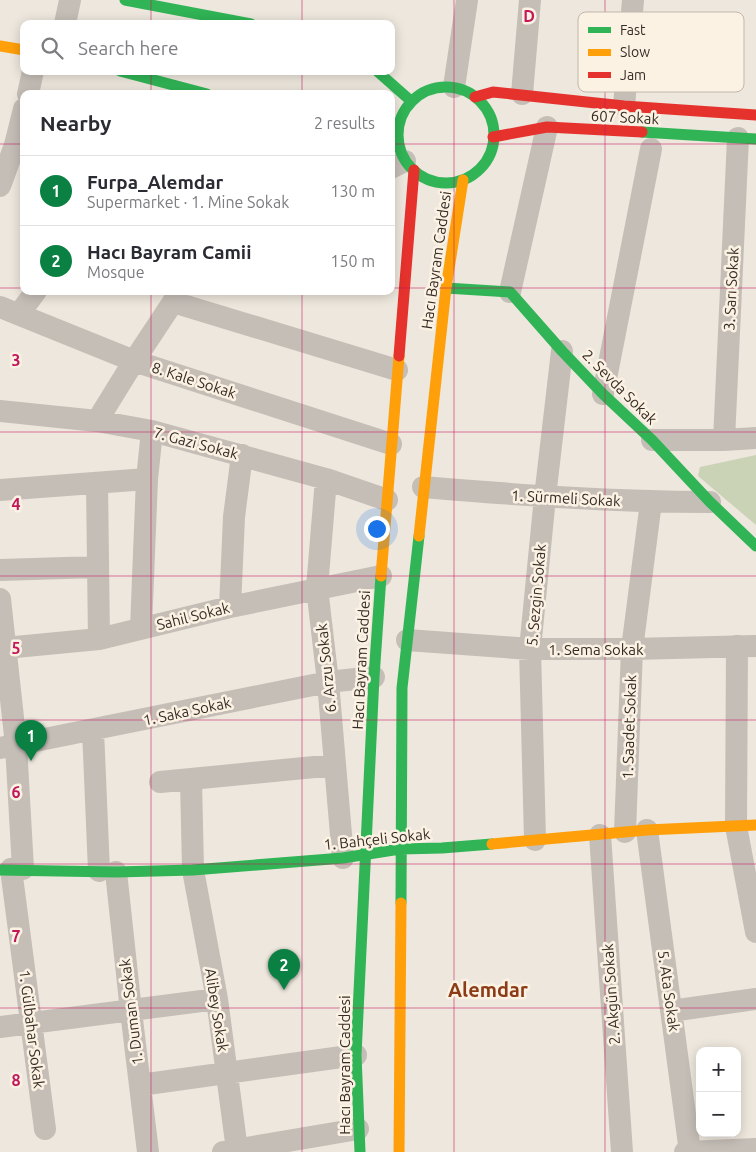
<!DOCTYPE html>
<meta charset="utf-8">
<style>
:root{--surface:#fff;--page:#f7f7f7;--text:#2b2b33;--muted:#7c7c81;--line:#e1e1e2;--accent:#0b8043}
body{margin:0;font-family:Ubuntu,sans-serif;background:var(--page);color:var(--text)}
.controls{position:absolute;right:15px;bottom:15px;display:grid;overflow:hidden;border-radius:10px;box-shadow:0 2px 12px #0003}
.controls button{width:45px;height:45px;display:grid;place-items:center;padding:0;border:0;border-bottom:1px solid var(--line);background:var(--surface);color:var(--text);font:25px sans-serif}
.you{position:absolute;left:376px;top:528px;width:18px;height:18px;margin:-12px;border:4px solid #fff;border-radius:50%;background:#1a73e8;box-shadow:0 0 0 8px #1a73e833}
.badge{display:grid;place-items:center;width:32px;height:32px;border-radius:50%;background:var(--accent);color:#fff;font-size:16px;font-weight:700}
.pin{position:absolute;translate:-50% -41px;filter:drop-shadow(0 1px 2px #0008)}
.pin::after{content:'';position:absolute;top:26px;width:18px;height:15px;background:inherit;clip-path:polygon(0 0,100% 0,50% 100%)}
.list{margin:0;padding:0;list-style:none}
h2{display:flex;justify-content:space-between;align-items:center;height:65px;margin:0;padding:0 20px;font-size:21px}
h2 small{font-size:16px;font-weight:400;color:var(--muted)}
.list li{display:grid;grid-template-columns:32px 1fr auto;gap:15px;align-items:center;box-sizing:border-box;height:70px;padding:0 20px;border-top:1px solid var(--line)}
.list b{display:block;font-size:19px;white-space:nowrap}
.list p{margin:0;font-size:16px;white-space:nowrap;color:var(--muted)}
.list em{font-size:16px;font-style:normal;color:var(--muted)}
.icon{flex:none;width:28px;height:28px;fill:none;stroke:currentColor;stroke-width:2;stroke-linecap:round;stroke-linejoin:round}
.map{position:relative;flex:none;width:756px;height:1152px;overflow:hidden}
.search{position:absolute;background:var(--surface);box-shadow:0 2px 12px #0003;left:20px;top:20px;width:375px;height:55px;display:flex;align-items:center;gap:12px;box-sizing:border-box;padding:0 18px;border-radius:10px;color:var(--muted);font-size:19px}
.panel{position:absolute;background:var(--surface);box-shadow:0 2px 12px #0003;left:20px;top:90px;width:375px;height:205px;border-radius:10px}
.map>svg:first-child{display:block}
</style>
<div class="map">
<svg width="756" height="1152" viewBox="0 0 756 1152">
<rect width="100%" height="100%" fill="#ede7dd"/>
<path fill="#cbd3b6" d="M756,455v70l-58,-49 2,-9z"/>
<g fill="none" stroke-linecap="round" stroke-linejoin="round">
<path stroke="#c5beb7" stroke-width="22" d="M65,24l5,-24
M454,87l13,-87
M28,94l5,-23
M522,94l8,-94
M624,106l9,-106
M391,168l14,-7
M0,186l15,-41 9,-36
M510,292l37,-165
M173,302l224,68
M0,307l134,54 257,83
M19,314l17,-23
M603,394l48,-245
M0,411l97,10 55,10 174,48 61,21
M97,421l37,-60 39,-59 5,-11
M652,440h72l32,-2
M724,440l14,-302
M326,479l-9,109 11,94 15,176
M97,483l2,156
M423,487c96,8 191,15 287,15
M0,490l147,-11
M0,570l97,-3
M0,599l16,146 7,124
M230,607l4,-90 8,-62
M141,628l6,-149 5,-48
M407,640l123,9h102l124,-3
M737,646l-1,180 20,106
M5,648l94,-9 131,-32 151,-31
M93,730l6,141
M0,748l328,-66 46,-5
M191,780l2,90 24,129 20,151
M160,782l175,-17
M647,830l43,322
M625,832l7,-183 19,-147
M600,835l22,317
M535,840l-5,-191 15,-152 17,-146
M11,869l34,260
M116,872l15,139 17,141
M671,1011l85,-12
M0,1027l217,-28
M140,1085l216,-30
M223,1152l135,-23
M685,1152l71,-3"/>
<path stroke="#30b455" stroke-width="11" d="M125,0l126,24
M120,71l87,23
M377,71l34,30
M398 135a48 48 0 1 1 96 0a48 48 0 1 1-96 0Z
M642,132l114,7
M446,288l64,4 52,59 41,43 49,46 58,62 46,44
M0,870l116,2 77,-2 150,-12 57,-9 42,-1 50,-4
M401,903l1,-215 17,-152
M360,1152l-4,-97 18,-378 7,-101"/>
<path stroke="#ff9f0a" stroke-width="11" d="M0,46l24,4
M419,536l27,-248 17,-108
M381,576l18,-220
M492,844l155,-14 109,-5
M399,1152l2,-249"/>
<path stroke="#e5322d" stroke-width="11" d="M475,97l18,-5 131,14 132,9
M493,137l54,-10 95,5
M399,356l15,-186"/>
</g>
<path fill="none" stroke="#c2185b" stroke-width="1" stroke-opacity="0.55" d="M151,0v24M302,0v24M454,0v1152M605,0v1152M151,71v23M302,71v23M0,144h24M391,144h365M0,288h24M391,288h365M151,291v861M302,291v861M0,432h756M0,576h756M0,720h756M0,864h756M0,1008h756"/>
<g text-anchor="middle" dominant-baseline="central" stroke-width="5" stroke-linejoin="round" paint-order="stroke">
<g font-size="15" fill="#362c25" stroke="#fbf2e3">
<text transform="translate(625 117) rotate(3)">607 Sokak</text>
<text transform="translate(436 260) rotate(-82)">Hacı Bayram Caddesi</text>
<text transform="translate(731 289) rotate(-87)">3. Sarı Sokak</text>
<text transform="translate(194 380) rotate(18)">8. Kale Sokak</text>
<text transform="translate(620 387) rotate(45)">2. Sevda Sokak</text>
<text transform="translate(196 443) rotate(15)">7. Gazi Sokak</text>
<text transform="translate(566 498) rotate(3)">1. Sürmeli Sokak</text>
<text transform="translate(536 595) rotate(-85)">5. Sezgin Sokak</text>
<text transform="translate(193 616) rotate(-14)">Sahil Sokak</text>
<text x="596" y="649">1. Sema Sokak</text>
<text transform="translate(361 660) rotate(-87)">Hacı Bayram Caddesi</text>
<text transform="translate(326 668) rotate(-96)">6. Arzu Sokak</text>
<text transform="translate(187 711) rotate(-12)">1. Saka Sokak</text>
<text transform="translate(629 727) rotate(-88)">1. Saadet Sokak</text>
<text transform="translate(377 839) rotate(-6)">1. Bahçeli Sokak</text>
<text transform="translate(669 991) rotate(82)">5. Ata Sokak</text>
<text transform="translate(611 994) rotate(-94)">2. Akgün Sokak</text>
<text transform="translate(217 1010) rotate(81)">Alibey Sokak</text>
<text transform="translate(131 1012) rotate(-97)">1. Duman Sokak</text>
<text transform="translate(32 1029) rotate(83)">1. Gülbahar Sokak</text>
<text transform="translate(344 1065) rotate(-90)">Hacı Bayram Caddesi</text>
</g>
<g font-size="20" font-weight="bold" fill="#8b3c17" stroke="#fbf2e3">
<text x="488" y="989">Alemdar</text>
</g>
</g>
<rect x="578" y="12" width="166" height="80" rx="8" fill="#fbf2e3" stroke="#c0b7aa" stroke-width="1"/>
<rect x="588" y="27" width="23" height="6" fill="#30b455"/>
<rect x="588" y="49" width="23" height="7" fill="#ff9f0a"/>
<rect x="588" y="72" width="23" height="6" fill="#e5322d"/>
<g font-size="14" fill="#362c25">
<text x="620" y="35">Fast</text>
<text x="620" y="57">Slow</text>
<text x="620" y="80">Jam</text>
</g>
<g font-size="16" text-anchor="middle" font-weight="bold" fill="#c2185b" stroke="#fbf2e3" stroke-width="5" stroke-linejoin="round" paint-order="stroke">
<text x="529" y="22">D</text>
<text x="16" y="366">3</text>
<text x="16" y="510">4</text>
<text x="16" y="654">5</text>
<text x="16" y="798">6</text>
<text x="16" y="942">7</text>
<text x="16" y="1086">8</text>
</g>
</svg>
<div class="controls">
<button>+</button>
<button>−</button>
</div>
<div class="you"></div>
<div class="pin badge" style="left:31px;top:761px">1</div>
<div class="pin badge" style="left:284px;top:990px">2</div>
<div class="search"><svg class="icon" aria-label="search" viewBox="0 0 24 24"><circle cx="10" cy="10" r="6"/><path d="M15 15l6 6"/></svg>Search here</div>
<section class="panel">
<h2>Nearby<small>2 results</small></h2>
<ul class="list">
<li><span class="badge">1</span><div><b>Furpa_Alemdar</b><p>Supermarket · 1. Mine Sokak</p></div><em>130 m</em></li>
<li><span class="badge">2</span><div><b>Hacı Bayram Camii</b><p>Mosque</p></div><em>150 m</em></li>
</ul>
</section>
</div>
